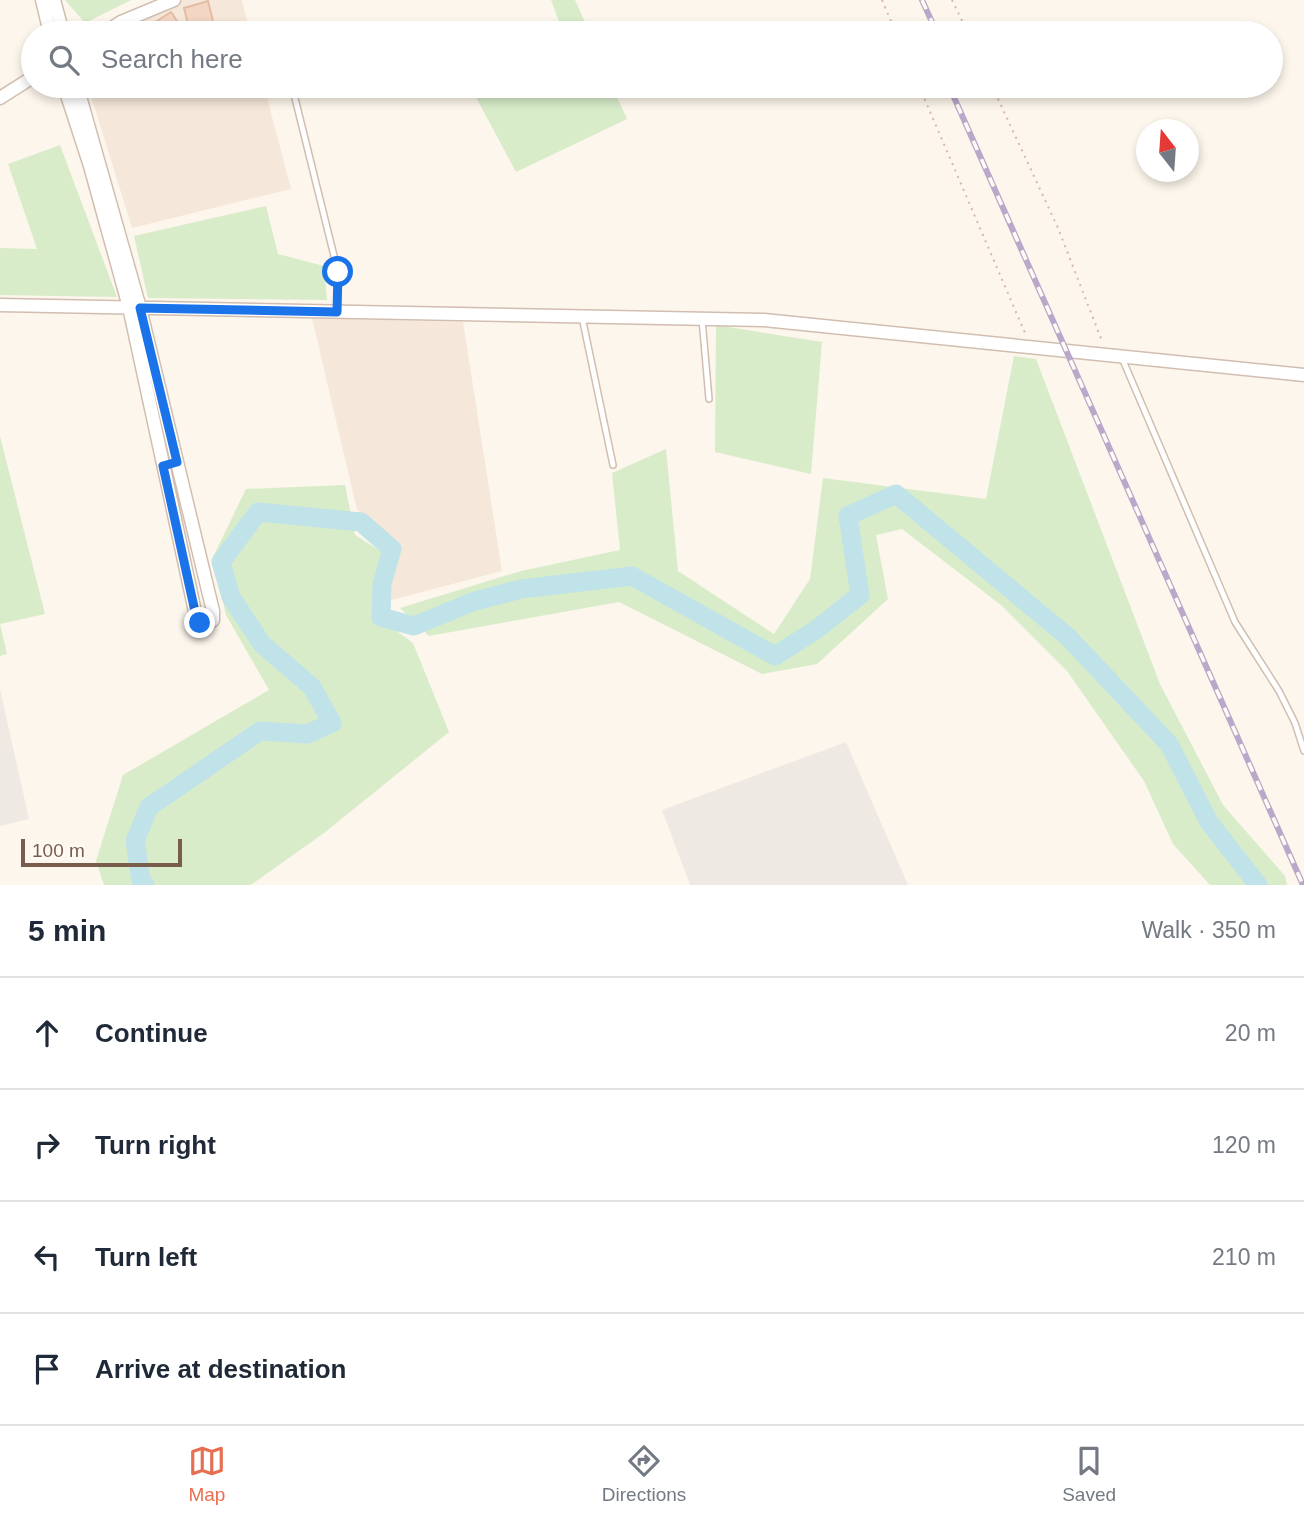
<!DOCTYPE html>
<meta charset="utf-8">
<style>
:root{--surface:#fff;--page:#f6f6f7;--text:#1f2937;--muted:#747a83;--line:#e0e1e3;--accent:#e76f51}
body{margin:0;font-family:Helvetica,sans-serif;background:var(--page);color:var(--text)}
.compass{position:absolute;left:1136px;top:119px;width:63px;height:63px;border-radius:50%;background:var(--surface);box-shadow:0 4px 10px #0003;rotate:343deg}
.scale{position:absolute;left:21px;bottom:18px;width:161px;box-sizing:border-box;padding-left:7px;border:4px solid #7a5c4d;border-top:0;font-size:19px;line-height:24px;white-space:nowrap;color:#7a5c4d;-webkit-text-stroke:5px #fffaf3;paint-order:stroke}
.stop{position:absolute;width:21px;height:21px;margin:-16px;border:5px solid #1a73e8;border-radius:50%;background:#fff}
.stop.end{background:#1a73e8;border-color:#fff;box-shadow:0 2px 7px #0008}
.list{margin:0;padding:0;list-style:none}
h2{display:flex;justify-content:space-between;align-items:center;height:91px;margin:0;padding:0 28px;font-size:30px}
h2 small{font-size:23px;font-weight:400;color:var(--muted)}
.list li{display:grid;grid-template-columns:46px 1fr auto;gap:21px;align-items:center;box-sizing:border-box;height:112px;padding:0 28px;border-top:2px solid var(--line)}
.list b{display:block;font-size:26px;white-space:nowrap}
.list em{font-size:23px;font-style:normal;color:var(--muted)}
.icon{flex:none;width:38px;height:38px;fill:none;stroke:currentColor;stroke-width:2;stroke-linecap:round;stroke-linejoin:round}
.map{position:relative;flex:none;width:1304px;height:885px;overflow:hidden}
.search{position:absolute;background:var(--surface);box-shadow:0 4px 10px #0003;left:21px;right:21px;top:21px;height:77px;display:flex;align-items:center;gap:18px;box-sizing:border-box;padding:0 24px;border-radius:38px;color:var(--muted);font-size:26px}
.sheet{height:539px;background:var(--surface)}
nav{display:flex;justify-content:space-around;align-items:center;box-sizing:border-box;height:98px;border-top:2px solid var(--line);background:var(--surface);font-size:19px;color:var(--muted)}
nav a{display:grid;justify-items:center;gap:4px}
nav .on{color:var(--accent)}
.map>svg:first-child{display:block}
</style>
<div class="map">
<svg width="1304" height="885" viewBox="0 0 1304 885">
<rect width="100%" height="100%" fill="#fdf6ec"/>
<path fill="#f5e8da" d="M183,0h59l8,33h-138z
M88,86h176l27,103 -159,39z
M312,318l151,4 39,249 -118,31 6,-61 -33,-31z"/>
<path fill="#efe9e4" d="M0,689l29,130 -29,7z
M846,742l62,143h-218l-28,-75z"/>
<path fill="#d8ecc9" d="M65,0h66l-46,23z
M551,0h24l15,33h-27z
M470,86h142l15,33 -111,53z
M60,145l57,152 -117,-2v-47l37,1 -29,-85z
M266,206l12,48 46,12 3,34 -179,-2 -14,-62z
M716,325l106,17 -11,132 -96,-22z
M1014,356l22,3 124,325 63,121 62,71 2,9h-77l-37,-41 -29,-63 -77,-110 -66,-66 -99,-76 -26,6 12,64 -71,65 -55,10 -143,-72 -190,34 -29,-28 121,-37 99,-21 -8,-77 54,-24 12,122 96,63 36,-55 13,-101 163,21z
M0,436l45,178 -45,10 7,30 -7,2z
M345,485l10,50 27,17 -7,63 38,28 36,89 -125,101 -73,52h-147l-8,-24 27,-86 146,-85 -43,-75 -13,-58 33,-68z"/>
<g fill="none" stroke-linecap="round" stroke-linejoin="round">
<path stroke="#bfe3e8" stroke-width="19" d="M145,885l-4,-4 -6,-40 14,-34 111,-76 47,3 25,-11 -20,-36 -50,-43 -31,-47 -10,-35 37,-50 103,10 31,27 -10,35 -1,33 33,9 58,-24 49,-13 111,-13 143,80 42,-27 43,-34 -12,-79 48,-22 172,143 101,107 40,78 49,63"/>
</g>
<path fill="#f3d5c3" stroke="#e6bba3" stroke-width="2" d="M208,1l8,32h-26l-6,-25z
M171,12l14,21h-47z"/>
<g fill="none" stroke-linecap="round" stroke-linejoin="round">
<defs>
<path id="service" d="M292,86l46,186 -1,39
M582,317l31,148
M702,319l7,80
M1122,358l113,264 44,69 16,32 9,28"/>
<path id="tertiary" d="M42,0l8,33
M54,0l9,33
M104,33l17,-11 53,-22
M64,86l26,80 39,141 67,309 4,7 8,1 5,-4v-9l-73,-303 -63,-222
M0,98l33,-21
M0,305l764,15 540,55"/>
</defs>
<use href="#service" stroke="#d1beb0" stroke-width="8"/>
<use href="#tertiary" stroke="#d1beb0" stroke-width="15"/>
<path stroke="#d9b8a5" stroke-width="2" stroke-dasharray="2 5" stroke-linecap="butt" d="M882,0l14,33
M952,0l16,33
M919,86l106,247
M992,86l66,142 44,113"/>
<use href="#service" stroke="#fff" stroke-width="5"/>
<use href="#tertiary" stroke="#fff" stroke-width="12"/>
<defs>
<path id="rail" d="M922,0l15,33
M949,86l354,799"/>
</defs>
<use href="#rail" stroke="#b9a8c9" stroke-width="6"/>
<use href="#rail" stroke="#fffaf3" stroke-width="3.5" stroke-dasharray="10" stroke-linecap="butt"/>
</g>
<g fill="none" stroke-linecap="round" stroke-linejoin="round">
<path stroke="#1a73e8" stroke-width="9" d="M200,623l-4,-7 -33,-150 14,-4 -37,-154 197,4 1,-40"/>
</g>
</svg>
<svg class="compass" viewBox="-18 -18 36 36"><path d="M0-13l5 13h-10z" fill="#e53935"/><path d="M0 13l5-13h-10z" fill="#747a83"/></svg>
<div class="scale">100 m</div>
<div class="stop" style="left:338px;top:272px"></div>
<div class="stop end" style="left:200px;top:623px"></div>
<div class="search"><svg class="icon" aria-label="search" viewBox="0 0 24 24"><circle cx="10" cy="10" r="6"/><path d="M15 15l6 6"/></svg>Search here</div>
</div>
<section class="sheet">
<h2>5 min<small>Walk · 350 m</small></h2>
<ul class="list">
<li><svg class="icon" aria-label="ahead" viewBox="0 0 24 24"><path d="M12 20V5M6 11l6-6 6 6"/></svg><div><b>Continue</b></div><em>20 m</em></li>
<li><svg class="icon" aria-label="right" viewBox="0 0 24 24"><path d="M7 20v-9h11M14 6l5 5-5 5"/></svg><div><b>Turn right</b></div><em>120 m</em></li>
<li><svg class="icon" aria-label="left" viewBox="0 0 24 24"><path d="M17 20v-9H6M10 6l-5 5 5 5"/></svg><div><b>Turn left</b></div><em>210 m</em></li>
<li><svg class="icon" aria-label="arrive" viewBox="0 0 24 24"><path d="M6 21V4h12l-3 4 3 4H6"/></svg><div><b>Arrive at destination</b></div></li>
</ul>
</section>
<nav>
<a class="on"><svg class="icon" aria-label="map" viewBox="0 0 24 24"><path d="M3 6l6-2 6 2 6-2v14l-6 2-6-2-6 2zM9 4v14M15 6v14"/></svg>Map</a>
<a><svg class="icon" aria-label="directions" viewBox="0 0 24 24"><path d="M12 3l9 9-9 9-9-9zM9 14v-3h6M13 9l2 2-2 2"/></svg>Directions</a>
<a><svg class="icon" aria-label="saved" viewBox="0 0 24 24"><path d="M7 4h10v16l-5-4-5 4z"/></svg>Saved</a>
</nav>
